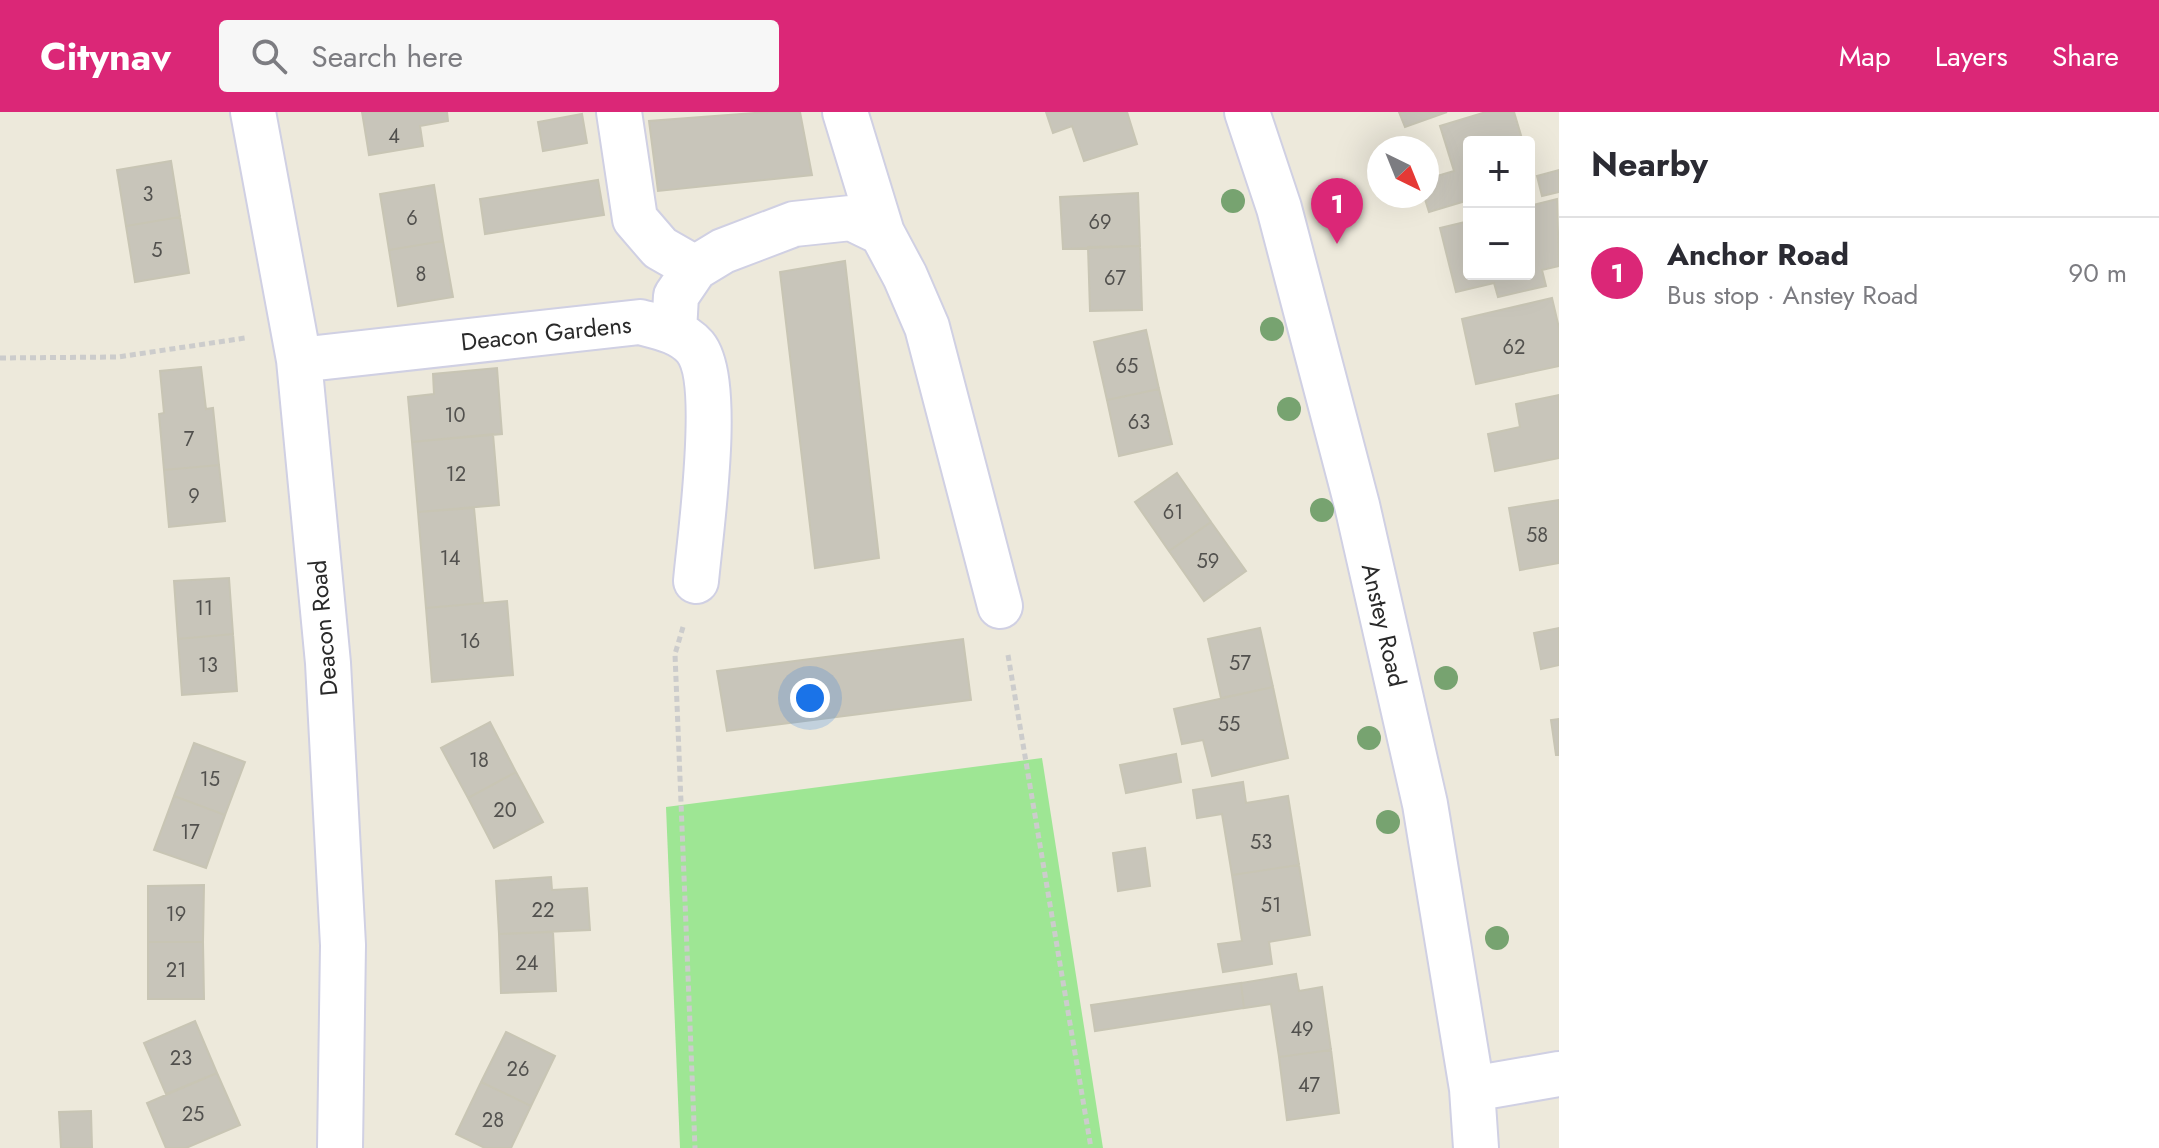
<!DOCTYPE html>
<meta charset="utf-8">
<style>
:root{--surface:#fff;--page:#f7f7f7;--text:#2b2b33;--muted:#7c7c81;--line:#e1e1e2;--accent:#db2777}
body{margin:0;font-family:Jost,sans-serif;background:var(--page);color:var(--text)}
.controls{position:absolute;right:24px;top:24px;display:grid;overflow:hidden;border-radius:8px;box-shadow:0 8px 32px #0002}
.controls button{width:72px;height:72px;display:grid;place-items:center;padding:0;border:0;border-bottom:2px solid var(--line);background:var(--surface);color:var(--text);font:40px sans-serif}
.compass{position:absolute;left:1367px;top:24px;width:72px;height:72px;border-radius:50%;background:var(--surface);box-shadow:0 8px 32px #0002;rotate:137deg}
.you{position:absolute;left:810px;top:586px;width:28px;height:28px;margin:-20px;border:6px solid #fff;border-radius:50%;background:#1a73e8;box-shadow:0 0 0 12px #1a73e833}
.badge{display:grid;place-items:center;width:52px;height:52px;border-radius:50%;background:var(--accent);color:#fff;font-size:26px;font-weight:700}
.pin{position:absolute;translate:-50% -66px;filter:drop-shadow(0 2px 4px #0008)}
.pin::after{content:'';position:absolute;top:42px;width:28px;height:24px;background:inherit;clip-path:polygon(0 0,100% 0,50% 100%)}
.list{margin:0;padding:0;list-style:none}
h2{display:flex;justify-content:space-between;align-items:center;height:104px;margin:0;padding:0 32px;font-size:34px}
h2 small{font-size:26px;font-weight:400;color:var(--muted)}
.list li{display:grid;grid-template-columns:52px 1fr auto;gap:24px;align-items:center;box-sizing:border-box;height:112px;padding:0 32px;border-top:2px solid var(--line)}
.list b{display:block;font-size:30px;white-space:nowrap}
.list p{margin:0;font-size:26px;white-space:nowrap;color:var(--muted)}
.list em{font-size:26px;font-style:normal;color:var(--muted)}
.icon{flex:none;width:44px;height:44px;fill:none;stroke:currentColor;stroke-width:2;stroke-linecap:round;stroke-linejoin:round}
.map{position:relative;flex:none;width:1559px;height:1036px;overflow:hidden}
header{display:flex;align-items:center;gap:48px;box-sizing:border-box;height:112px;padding:0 40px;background:var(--accent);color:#fff}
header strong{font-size:38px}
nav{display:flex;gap:44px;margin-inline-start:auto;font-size:28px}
.search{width:560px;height:72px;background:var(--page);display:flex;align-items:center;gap:20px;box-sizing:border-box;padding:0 28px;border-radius:8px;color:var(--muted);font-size:30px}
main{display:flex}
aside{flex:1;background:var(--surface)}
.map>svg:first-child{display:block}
</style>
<header>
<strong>Citynav</strong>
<div class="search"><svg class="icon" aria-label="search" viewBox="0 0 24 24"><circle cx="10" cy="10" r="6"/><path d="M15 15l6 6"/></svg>Search here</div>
<nav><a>Map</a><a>Layers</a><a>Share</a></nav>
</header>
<main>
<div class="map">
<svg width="1559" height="1036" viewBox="0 0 1559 1036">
<rect width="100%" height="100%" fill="#ede9db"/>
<path fill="#9ee694" d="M1042,646l61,390h-423l-14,-341z"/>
<path fill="#c8c5ba" stroke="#c8c5b4" stroke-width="2" d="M362,0h85l1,9 -28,5 3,20 -54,9z
M768,0h32l12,63 -154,16 -9,-70z
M1046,0h81l10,32 -53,17 -12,-35 -19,7z
M1399,0h48l-42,15z
M1486,0h28l9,30h-54v58l-40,12 -5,-16h3v-17l27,-8 -14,-45z
M582,2l5,29 -44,8 -5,-29z
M171,49l9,56 -54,9 -9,-56z
M1559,58v22l-17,4 -5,-20z
M598,68l6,35 -119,19 -5,-35z
M434,73l9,56 -54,9 -9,-56z
M1138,81l2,53 -77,3 -3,-52z
M1557,87l2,67 -17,4 4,16 -48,11 -4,-14 -38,9 -16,-64 29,-7v53h60v-68z
M180,105l9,56 -54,9 -9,-56z
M443,129l10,56 -55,9 -9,-56z
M1140,134l2,64 -52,1 -2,-64z
M845,149l34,297 -64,10 -35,-296z
M1552,186l7,30v38l-83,18 -14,-65z
M1146,218l13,59 -52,11 -13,-58z
M201,255l5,42 7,-1 6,57 -55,5 -5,-56 5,-1 -4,-42z
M497,256l5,66 -90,8 -4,-45 26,-3 -1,-20z
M1159,277l13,55 -53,12 -12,-56z
M1559,283v63l-64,13 -7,-37 32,-7 -4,-23z
M493,322l6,71 -81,7 -6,-70z
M219,353l6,56 -56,6 -5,-57z
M1177,361l34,49 -42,29 -34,-49z
M1559,388v63l-39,7 -11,-62z
M474,396l9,95 -57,5 -8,-96z
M1211,410l35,49 -42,30 -35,-50z
M229,466l4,56 -55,5 -4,-58z
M507,489l6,74 -81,7 -6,-74z
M1260,516l13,59 -52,11 -13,-59z
M1559,516v37l-18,4 -7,-36z
M233,522l4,57 -55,4 -4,-56z
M963,527l8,61 -244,31 -10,-60z
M1273,575l15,71 -76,18 -9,-36 -21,4 -8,-35z
M1559,607v36h-3l-5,-35z
M490,610l26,50 -48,26 -27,-50z
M194,631l51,19 -20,53 -51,-19z
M1176,642l5,28 -55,11 -6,-28z
M516,660l27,50 -49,26 -26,-50z
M1243,670l3,21 42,-7 11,69 -67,10 -10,-61 -25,4 -4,-28z
M174,684l51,19 -19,53 -52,-18z
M1145,736l5,38 -32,5 -5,-38z
M1299,753l11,70 -41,7 3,22 -49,8 -5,-28 24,-3 -10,-66z
M551,765l1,13 35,-2 3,42 -91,4 -3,-53z
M204,773l-1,57h-55v-56z
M553,820l3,59 -55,2 -2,-59z
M148,830h55l1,57h-56z
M1296,862l3,17 23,-4 9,63 -52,7 -8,-53 -27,4 -3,-25z
M1241,871l3,25 -149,23 -4,-26z
M195,909l22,52 -51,21 -22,-51z
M506,920l49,24 -24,50 -50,-24z
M1331,938l8,63 -52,7 -8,-63z
M217,961l23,52 -54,23h-20l-19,-45z
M481,970l50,24 -20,42h-26l-29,-14z
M91,999l1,37h-31l-2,-36z"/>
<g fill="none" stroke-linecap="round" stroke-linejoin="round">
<defs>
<path id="minor" d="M253,0l46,248 29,303 15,282 -3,203
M619,0l16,107 25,29 35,20
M845,0l37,121
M1247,0l32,96 78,297 68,299 47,285 4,59
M674,219l2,-35 19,-28 28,-17 71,-27 57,-6 31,15 23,43 22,51 73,279
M299,248l341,-38c19,5 41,9 55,25 28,34 5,188 1,234
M1472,977l87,-15"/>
</defs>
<use href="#minor" stroke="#d0d0e3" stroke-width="48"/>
<path stroke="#ccc" stroke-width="5" stroke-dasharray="6 4" stroke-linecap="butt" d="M0,246l118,-1 127,-19
M683,515l-8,27 20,494
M1008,543l83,493"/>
<use href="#minor" stroke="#fff" stroke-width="44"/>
</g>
<g fill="#77a370">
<circle cx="1233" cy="89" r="12"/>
<circle cx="1272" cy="217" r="12"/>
<circle cx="1289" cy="297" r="12"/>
<circle cx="1322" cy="398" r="12"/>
<circle cx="1446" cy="566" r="12"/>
<circle cx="1369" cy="626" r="12"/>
<circle cx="1388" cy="710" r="12"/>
<circle cx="1497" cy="826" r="12"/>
</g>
<g text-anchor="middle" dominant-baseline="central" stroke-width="7" stroke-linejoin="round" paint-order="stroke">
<g font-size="20" fill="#52514e">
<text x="394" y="24">4</text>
<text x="148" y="82">3</text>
<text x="412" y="106">6</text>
<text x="1100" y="110">69</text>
<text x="157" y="138">5</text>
<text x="421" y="162">8</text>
<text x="1115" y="166">67</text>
<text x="1514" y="235">62</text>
<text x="1127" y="254">65</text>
<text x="455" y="303">10</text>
<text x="1139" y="310">63</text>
<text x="189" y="327">7</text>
<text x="456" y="362">12</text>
<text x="194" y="384">9</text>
<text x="1173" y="400">61</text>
<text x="1537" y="423">58</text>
<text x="450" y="446">14</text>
<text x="1208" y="449">59</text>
<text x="204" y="496">11</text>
<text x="470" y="529">16</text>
<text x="1240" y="551">57</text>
<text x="208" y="553">13</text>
<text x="1229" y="612">55</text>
<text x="479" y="648">18</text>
<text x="210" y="667">15</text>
<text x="505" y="698">20</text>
<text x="190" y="720">17</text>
<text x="1261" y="730">53</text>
<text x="1271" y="793">51</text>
<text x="543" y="798">22</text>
<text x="176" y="802">19</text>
<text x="527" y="851">24</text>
<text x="176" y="858">21</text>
<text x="1302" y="917">49</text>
<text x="181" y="946">23</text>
<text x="518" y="957">26</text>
<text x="1309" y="973">47</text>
<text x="193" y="1002">25</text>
<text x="493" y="1008">28</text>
</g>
<g font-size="24" fill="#2a2a2a" stroke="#fff">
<text transform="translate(546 221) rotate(-6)">Deacon Gardens</text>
<text transform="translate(1384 513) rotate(77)">Anstey Road</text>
<text transform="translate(323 516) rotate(-95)">Deacon Road</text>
</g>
</g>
</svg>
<div class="controls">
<button>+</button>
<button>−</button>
</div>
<svg class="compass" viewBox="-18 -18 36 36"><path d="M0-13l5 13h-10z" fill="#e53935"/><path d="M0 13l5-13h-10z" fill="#7c7c81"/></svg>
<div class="you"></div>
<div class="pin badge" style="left:1337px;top:132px">1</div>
</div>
<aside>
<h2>Nearby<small></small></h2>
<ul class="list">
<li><span class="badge">1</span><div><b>Anchor Road</b><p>Bus stop · Anstey Road</p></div><em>90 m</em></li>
</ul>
</aside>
</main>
